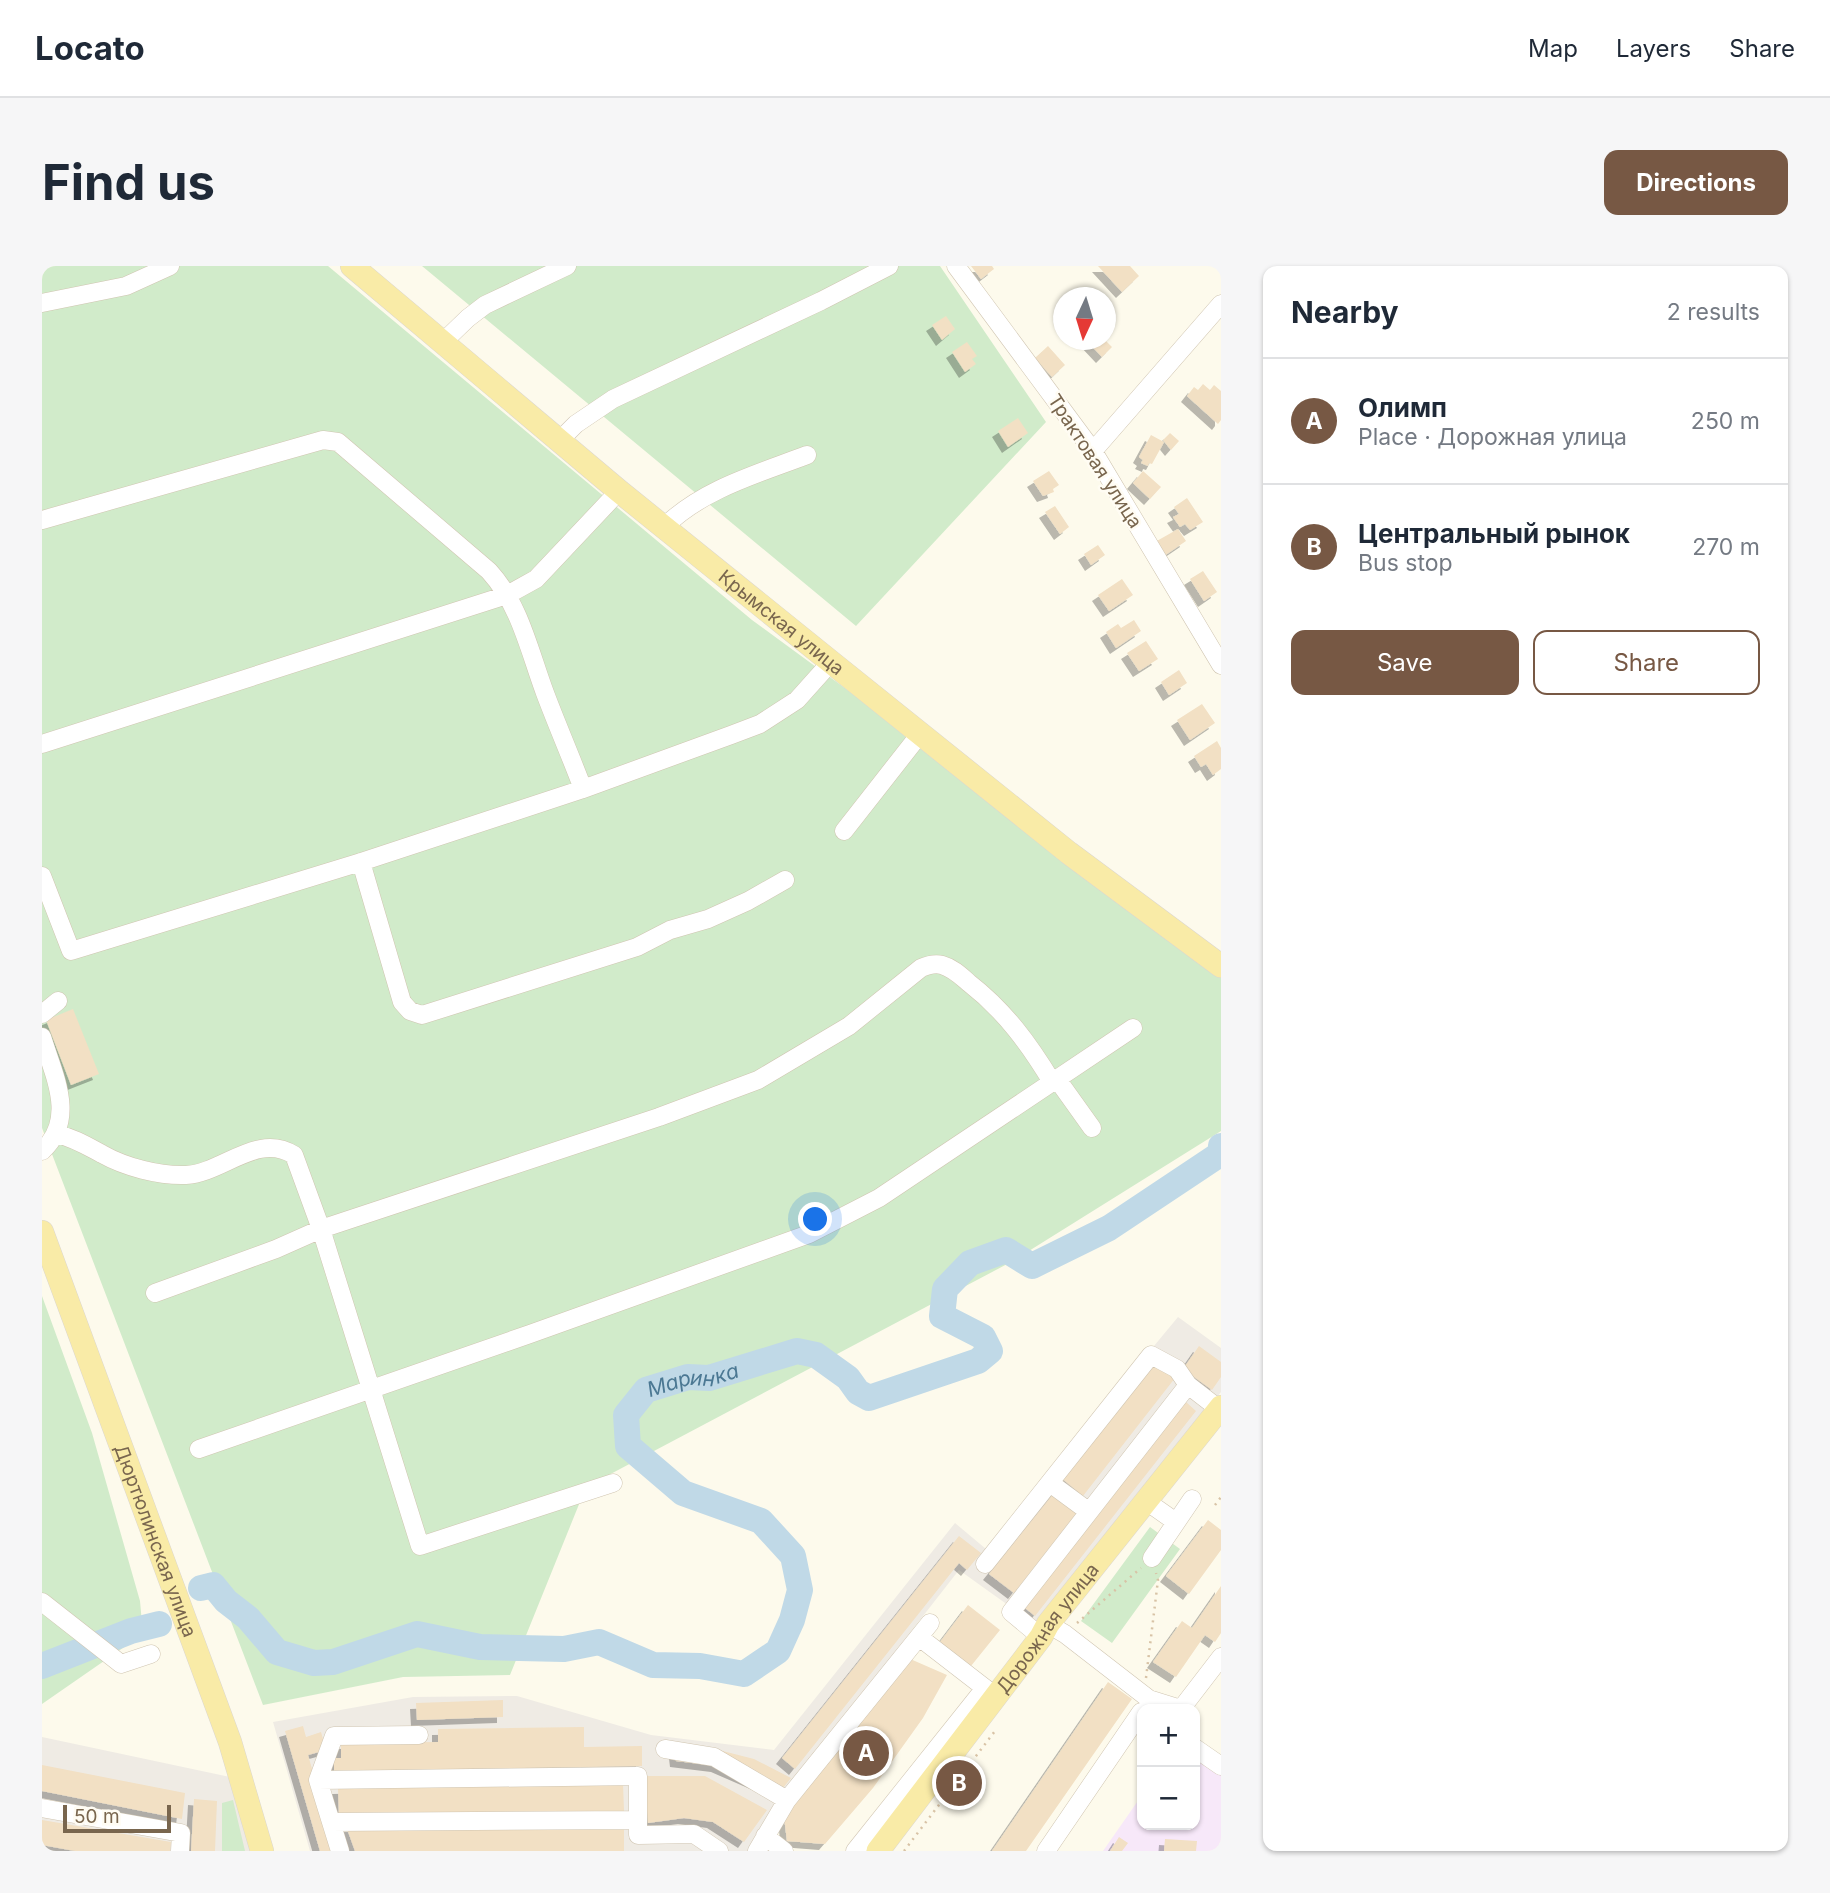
<!DOCTYPE html>
<meta charset="utf-8">
<style>
:root{--surface:#fff;--page:#f6f6f7;--text:#1f2937;--muted:#747a83;--line:#e0e1e3;--accent:#775844}
body{margin:0;font-family:Inter,sans-serif;background:var(--page);color:var(--text)}
.controls{position:absolute;right:21px;bottom:21px;display:grid;overflow:hidden;border-radius:14px;box-shadow:0 2px 5px #0004}
.controls button{width:63px;height:63px;display:grid;place-items:center;padding:0;border:0;border-bottom:2px solid var(--line);background:var(--surface);color:var(--text);font:35px sans-serif}
.compass{position:absolute;left:1011px;top:21px;width:63px;height:63px;border-radius:50%;background:var(--surface);box-shadow:0 2px 5px #0004;rotate:184deg}
.scale{position:absolute;left:21px;bottom:18px;width:108px;box-sizing:border-box;padding-left:7px;border:4px solid #79664e;border-top:0;font-size:19px;line-height:24px;white-space:nowrap;color:#79664e;-webkit-text-stroke:5px #fffcf3;paint-order:stroke}
.you{position:absolute;left:774px;top:954px;width:24px;height:24px;margin:-18px;border:5px solid #fff;border-radius:50%;background:#1a73e8;box-shadow:0 0 0 10px #1a73e833}
.badge{display:grid;place-items:center;width:46px;height:46px;border-radius:50%;background:var(--accent);color:#fff;font-size:23px;font-weight:700}
.pin{position:absolute;translate:-50% -50%;border:4px solid #fff;box-shadow:0 2px 7px #0006}
.list{margin:0;padding:0;list-style:none}
h2{display:flex;justify-content:space-between;align-items:center;height:91px;margin:0;padding:0 28px;font-size:30px}
h2 small{font-size:23px;font-weight:400;color:var(--muted)}
.list li{display:grid;grid-template-columns:46px 1fr auto;gap:21px;align-items:center;box-sizing:border-box;height:126px;padding:0 28px;border-top:2px solid var(--line)}
.list b{display:block;font-size:26px;white-space:nowrap}
.list p{margin:0;font-size:23px;white-space:nowrap;color:var(--muted)}
.list em{font-size:23px;font-style:normal;color:var(--muted)}
.actions{display:flex;gap:14px;padding:21px 28px}
.actions a{flex:1;padding:16px 0;border:2px solid var(--accent);border-radius:14px;text-align:center;font-size:24px;color:var(--accent)}
.actions .main{background:var(--accent);color:#fff}
.map{position:relative;flex:none;width:1179px;height:1585px;overflow:hidden;border-radius:14px}
header{display:flex;align-items:center;gap:42px;box-sizing:border-box;height:98px;padding:0 35px;background:var(--surface);border-bottom:2px solid var(--line)}
header strong{font-size:33px}
nav{display:flex;gap:38px;margin-inline-start:auto;font-size:24px}
.intro{display:flex;align-items:center;justify-content:space-between;box-sizing:border-box;height:168px;padding:0 42px}
h1{margin:0;font-size:49px}
.button{padding:18px 32px;border-radius:14px;background:var(--accent);color:#fff;font-size:24px;font-weight:700}
main{display:flex;gap:42px;padding:0 42px}
aside{flex:1;background:var(--surface);border-radius:14px;box-shadow:0 2px 5px #0004}
.map>svg:first-child{display:block}
</style>
<header>
<strong>Locato</strong>
<nav><a>Map</a><a>Layers</a><a>Share</a></nav>
</header>
<div class="intro"><h1>Find us</h1><a class="button">Directions</a></div>
<main>
<div class="map">
<svg width="1179" height="1585" viewBox="0 0 1179 1585">
<defs>
<filter id="shadow"><feDropShadow dx="-6" dy="6" stdDeviation="0" flood-color="#0004"/></filter>
</defs>
<rect width="100%" height="100%" fill="#fdfaec"/>
<path fill="#efebe4" d="M1136,1051l43,31v44l-184,234 -78,-56 -186,238 -25,43h-438l-37,-129 140,-25 104,-1 134,39 123,15 181,-227 31,26z
M0,1471l188,40 22,74h-210z"/>
<path fill="#f7e8f9" d="M1153,1486l26,18v81h-118l39,-56v30h53z"/>
<path fill="#d1ebca" d="M0,0h286l424,354 469,344v167l-210,131 -425,225 -76,188 -107,2 -140,28 -221,-577z
M380,0h518l106,156 -190,204z
M0,1030l50,137 48,168 3,33 -101,70z
M1108,1261l30,22 -68,94 -31,-22z
M191,1534l12,51h-23v-48z"/>
<g fill="none" stroke-linecap="round" stroke-linejoin="round">
<g stroke="#c0d9e7" stroke-width="26">
<path id="s1" d="M159,1322l12,-3 13,16 22,17 29,34 37,11 19,-1 84,-28 63,13 84,2 35,-7 54,23 47,1 44,8 34,-23 14,-31 8,-30 -7,-34 -32,-35 -78,-28 -55,-47 -2,-31 20,-25 42,-13 21,1 88,-27 19,4 32,23 10,14 11,6 109,-37 12,-10 -7,-14 -41,-21 3,-27 25,-26 36,-13 26,16 77,-38 111,-74 1,-8"/>
<path d="M0,1400l89,-35 28,-7"/>
</g>
</g>
<path fill="#f2e0c4" filter="url(#shadow)" d="M929,0h21l2,3 -13,10z
M1056,0h32l9,10 -17,16z
M904,50l9,13 -13,11 -10,-15z
M1044,74h19l7,7 -10,10z
M925,76l10,14 -5,3 4,5 -11,8 -13,-20z
M1006,80l17,19 -13,12 -17,-19z
M1161,118l7,6 4,-5 7,6v29l-3,4 -31,-28 7,-9 4,3z
M976,152l10,15 -20,14 -10,-16z
M1128,167l9,8 -8,9 -8,-10z
M1109,169l13,7 -12,22 -3,-1 -1,3 -7,-3 2,-3 -4,-3z
M1007,205l10,14 -6,4 1,3 -11,4 -10,-15z
M1101,205l18,16 -11,12 -17,-16z
M1145,232l16,24 -13,8 -5,-6 -5,3 -7,-10 6,-3 -5,-7z
M1013,240l14,21 -9,7 -15,-22z
M1136,263l8,12 -22,15 -9,-14z
M1056,279l7,10 -14,10 -7,-11z
M1161,305l14,21 -13,9 -14,-22z
M1080,313l11,16 -24,16 -11,-16z
M1092,354l7,11 -25,17 -10,-16 12,-8 3,4z
M1104,375l12,18 -19,12 -12,-18z
M1137,404l8,13 -18,12 -8,-13z
M1160,438l13,19 -25,17 -13,-20z
M1175,475l4,7v21l-8,6 -7,-11 -5,3 -7,-11z
M31,743l26,65 -28,11 -25,-65z
M1157,1080l22,16v15l-9,13 -29,-21z
M1110,1093l23,19 -92,118 -23,-19z
M1144,1136l10,9 -161,205 -10,-8z
M1020,1217l24,18 -72,92 -25,-19z
M1166,1254l13,10v20l-32,44 -23,-18z
M917,1270l22,17 -14,17 -8,-7 -164,206 -13,-11z
M1179,1320v47l-6,9 -10,-7 -29,42 -23,-15 29,-41 10,7z
M926,1339l32,25 -29,36 -31,-24z
M866,1392l39,17 -24,43 -50,70 -48,56 -38,-3 -3,-24z
M1066,1416l24,17 -106,152h-34z
M461,1434v17l-86,3 -1,-17z
M261,1460l3,11 15,-5 5,18 -18,5 28,96h-16l-35,-120z
M542,1461v20l58,-1v20l-308,5v-13h7v-15l97,-1v-13z
M632,1478l37,4 43,11 37,19 -12,15 -62,-27 -41,-5z
M0,1499l143,28 -3,26 -140,-28z
M602,1510h61l62,34 -23,32 -31,-20 -29,-4 -36,5z
M581,1517l1,28 -285,5 -1,-28z
M152,1533l23,2 -2,50h-24z
M0,1554l129,22 -1,9h-95l-33,-6z
M304,1560l278,2v23h-269z
M1077,1571l9,6 -6,8h-12z
M1123,1573l32,2 -1,10h-32z"/>
<g fill="none" stroke-linecap="round" stroke-linejoin="round">
<defs>
<path id="minor" d="M914,0l137,185 128,214
M0,37l84,-17 44,-20
M400,77l26,-25 17,-13 82,-39
M517,175l17,-17 37,-25 208,-98 68,-35
M1051,185l128,-147
M0,254l281,-80 15,2 151,129c31,34 40,79 56,122 12,32 26,64 38,96
M622,261c39,-38 93,-53 143,-72
M0,478l465,-149 29,-16 83,-88
M802,565l76,-97
M319,596l41,140 8,9 12,4 215,-68 33,-17 38,-11 40,-18 37,-21
M0,610l29,75 290,-89 222,-73 148,-54 29,-11 37,-24 34,-38
M0,748l16,-13
M0,771c12,39 35,82 0,114
M1015,813l35,49
M15,868c17,4 30,12 45,20 23,13 57,22 84,21 37,-2 71,-43 108,-20l27,74 99,317 193,-63
M113,1027l121,-44 45,-20 338,-112 99,-37 91,-54 72,-58c7,-3 14,-5 21,-3 11,3 19,11 27,18 36,28 60,61 83,99
M157,1183l331,-115 279,-100 70,-36 254,-170
M1008,1217l38,28
M1104,1235l30,21
M1110,1292l40,-59
M943,1298l166,-209 26,14 11,16
M0,1336l79,62 30,-10
M1006,1358l17,10 84,65 32,10 40,-52
M877,1371l75,58
M999,1371l-30,-25 177,-227 31,24
M1153,1482l26,18
M623,1483l49,8 73,43
M276,1514l16,-44 85,-1
M0,1542l139,25 -1,18
M596,1554l-307,2 -13,-42 320,-4v59l56,-1 25,17
M289,1556l9,29
M723,1570l19,15
M715,1585l30,-51 143,-177
M813,1585l130,-163
M1004,1585l95,-139"/>
<g id="major">
<path id="s2" d="M310,0l267,225 212,171 238,191 152,113"/>
<path id="s3" d="M0,966l188,510 32,109"/>
<path id="s4" d="M836,1585l163,-214 7,-13 173,-217"/>
</g>
</defs>
<use href="#minor" stroke="#d0c5b1" stroke-width="19"/>
<use href="#major" stroke="#dcd7d1" stroke-width="24"/>
<path stroke="#d8c3a6" stroke-width="2.5" stroke-dasharray="2 5" stroke-linecap="butt" d="M1173,1239l6,-8
M1035,1357l64,-55
M1104,1412l12,-98 -2,-7
M862,1585l91,-120"/>
<use href="#minor" stroke="#fff" stroke-width="18"/>
<use href="#major" stroke="#f9eba7" stroke-width="23"/>
</g>
<g text-anchor="middle" dominant-baseline="central" stroke-width="5" stroke-linejoin="round" paint-order="stroke">
<g font-size="19" fill="#79664e" stroke="#fffcf3">
<text transform="translate(1053 195) rotate(57)">Трактовая улица</text>
<text stroke="none"><textPath href="#s2" startOffset="558">Крымская улица</textPath></text>
<text stroke="none"><textPath href="#s3" startOffset="329">Дюртюлинская улица</textPath></text>
<text stroke="none"><textPath href="#s4" startOffset="280">Дорожная улица</textPath></text>
</g>
<g font-size="21" font-style="italic" fill="#4b7893" stroke="#fffcf3">
<text stroke="none"><textPath href="#s1" startOffset="1041">Маринка</textPath></text>
</g>
</g>
</svg>
<div class="controls">
<button>+</button>
<button>−</button>
</div>
<svg class="compass" viewBox="-18 -18 36 36"><path d="M0-13l5 13h-10z" fill="#e53935"/><path d="M0 13l5-13h-10z" fill="#747a83"/></svg>
<div class="scale">50 m</div>
<div class="you"></div>
<div class="pin badge" style="left:824px;top:1487px">A</div>
<div class="pin badge" style="left:917px;top:1517px">B</div>
</div>
<aside>
<h2>Nearby<small>2 results</small></h2>
<ul class="list">
<li><span class="badge">A</span><div><b>Олимп</b><p>Place · Дорожная улица</p></div><em>250 m</em></li>
<li><span class="badge">B</span><div><b>Центральный рынок</b><p>Bus stop</p></div><em>270 m</em></li>
</ul>
<div class="actions"><a class="main">Save</a><a>Share</a></div>
</aside>
</main>
